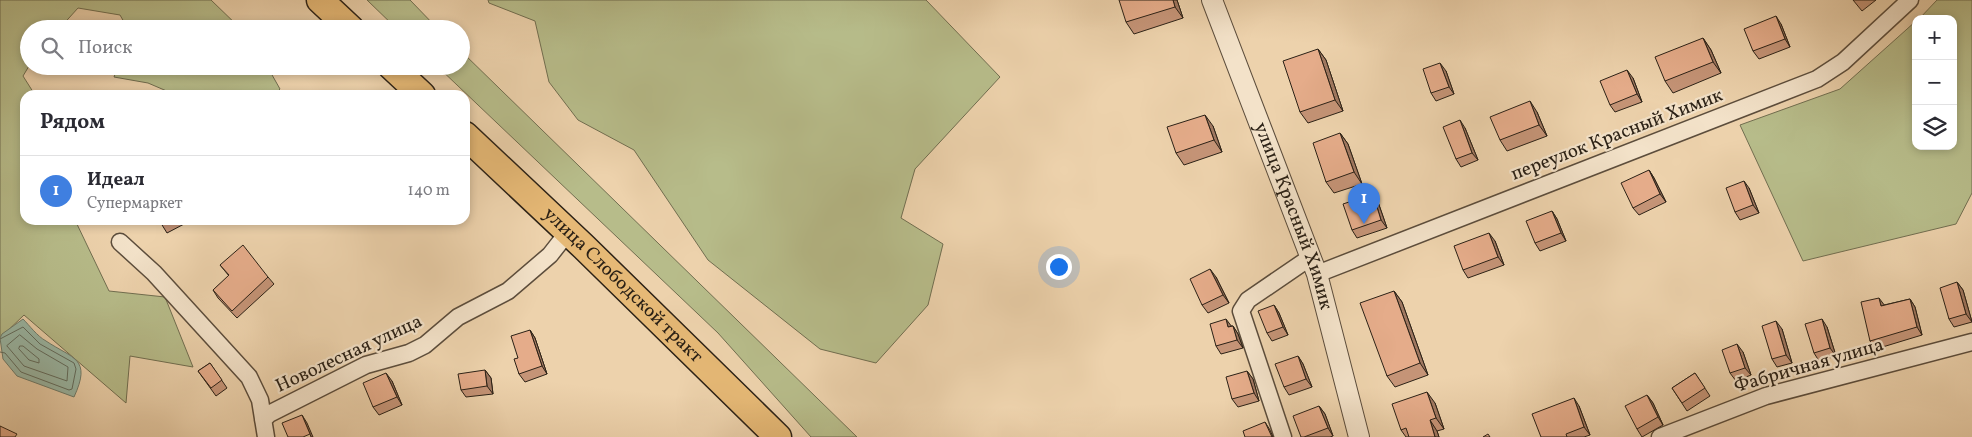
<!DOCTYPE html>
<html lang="ru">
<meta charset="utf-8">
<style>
:root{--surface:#fff;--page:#f7f7f7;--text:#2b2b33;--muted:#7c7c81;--line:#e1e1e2;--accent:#7c3aed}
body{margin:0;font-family:Vollkorn,serif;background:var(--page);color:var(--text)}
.controls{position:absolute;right:15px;top:15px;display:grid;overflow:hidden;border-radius:10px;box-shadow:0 2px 8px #0003}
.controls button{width:45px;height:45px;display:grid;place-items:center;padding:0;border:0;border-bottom:1px solid var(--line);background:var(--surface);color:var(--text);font:25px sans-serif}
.you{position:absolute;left:1058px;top:266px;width:18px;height:18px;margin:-12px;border:4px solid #fff;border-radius:50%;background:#1a73e8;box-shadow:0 0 0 8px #1a73e833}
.badge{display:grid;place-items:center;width:32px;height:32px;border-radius:50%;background:var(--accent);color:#fff;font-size:16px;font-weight:700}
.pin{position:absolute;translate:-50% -41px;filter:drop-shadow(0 1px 2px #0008)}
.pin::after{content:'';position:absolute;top:26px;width:18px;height:15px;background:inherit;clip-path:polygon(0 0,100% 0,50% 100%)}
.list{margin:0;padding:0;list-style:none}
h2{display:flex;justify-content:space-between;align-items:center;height:65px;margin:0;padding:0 20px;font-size:21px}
h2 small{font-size:16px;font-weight:400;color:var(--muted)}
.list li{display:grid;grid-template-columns:32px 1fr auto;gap:15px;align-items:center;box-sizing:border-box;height:70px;padding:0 20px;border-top:1px solid var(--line)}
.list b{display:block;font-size:19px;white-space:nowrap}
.list p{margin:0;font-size:16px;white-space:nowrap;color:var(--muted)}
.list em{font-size:16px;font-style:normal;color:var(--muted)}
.icon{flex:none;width:28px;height:28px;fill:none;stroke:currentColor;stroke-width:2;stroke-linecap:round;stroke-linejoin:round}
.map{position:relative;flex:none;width:1972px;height:437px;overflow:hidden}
.search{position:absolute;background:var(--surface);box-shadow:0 2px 8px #0003;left:20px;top:20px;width:450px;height:55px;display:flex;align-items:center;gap:12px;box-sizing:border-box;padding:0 18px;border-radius:28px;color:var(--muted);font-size:19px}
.panel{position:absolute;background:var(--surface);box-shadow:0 2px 8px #0003;left:20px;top:90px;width:450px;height:135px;border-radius:15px}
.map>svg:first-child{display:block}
</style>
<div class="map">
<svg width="1972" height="437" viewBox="0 0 1972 437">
<rect width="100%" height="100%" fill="#edd2ac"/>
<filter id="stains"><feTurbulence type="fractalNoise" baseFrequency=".004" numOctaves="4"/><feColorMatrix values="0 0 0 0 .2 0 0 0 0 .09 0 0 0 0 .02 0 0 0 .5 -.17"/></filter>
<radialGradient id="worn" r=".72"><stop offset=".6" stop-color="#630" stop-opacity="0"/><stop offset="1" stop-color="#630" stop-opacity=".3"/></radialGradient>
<path fill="#b7bc8a" stroke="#716e50" d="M0,0h211l30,29h-113l-8,-14 -42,-7 -19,21h-30v37l-6,10 12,19h-10v125h50l34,71 56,6 28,70 -63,-11 -4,47 -102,-88 -24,23z
M367,0h43l28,29h-41z
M488,0h438l74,77 -85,92 -14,49 42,26 -15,61 -52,58 -56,-14 -112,-89 -74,-110 -56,-30 -29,-38 -14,-61 -46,-18z
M1937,0h35v193l-16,31 -153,37 -63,-136 100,-36 76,-68v125h37v-127h-34z
M461,51l396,386h-46l-93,-104 -281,-267h24z
M118,66h149l13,23 -6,6h-98l-28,-12 -34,-6z"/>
<path fill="#9ab8a6" stroke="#6e7c6c" d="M23,319c7,7 14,17 23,22 27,18 46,17 28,56l-57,-21 -14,-17 -3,-21 2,-4z"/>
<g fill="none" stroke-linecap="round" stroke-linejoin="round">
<path stroke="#626c5e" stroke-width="1" d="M20,335l17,14 31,18 -1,14 -43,-15 -17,-20z
M0,339l23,-12 17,17 34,19 2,6 -4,20 -3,1 -48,-18 -16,-19 -5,-1
M20,346h3l16,13v4l-10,-3 -10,-11z"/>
<defs>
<path id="minor" d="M120,242l34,31 95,104 11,23 6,37
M1317,274l500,-195 26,-17 67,-62
M263,420l6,-6 97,-49 43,-12 16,-8 33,-28 50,-26 42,-36 18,-23
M1283,437l-42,-126 7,-11 63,-43
M1660,437l106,-41 206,-54"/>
<g id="tertiary">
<path id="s1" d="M1212,0l105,274 42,163"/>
</g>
<g id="primary">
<path d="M320,0l31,29"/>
<path d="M391,66l31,29"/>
<path id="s2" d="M465,135l119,112 194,190"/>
</g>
</defs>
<use href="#minor" stroke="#5c4d3c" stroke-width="19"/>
<use href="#tertiary" stroke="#5c4d3c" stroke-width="22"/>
<use href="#primary" stroke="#2b2116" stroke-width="29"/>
<use href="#minor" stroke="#f3e2c9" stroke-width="16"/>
<use href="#tertiary" stroke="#f3e2c9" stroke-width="20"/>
<use href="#primary" stroke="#e6b976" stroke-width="26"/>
</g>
<path fill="#c59477" stroke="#2b2116" d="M1177,0l6,18 -49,16 -8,-12z
M1853,0h23l-14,11z
M1781,24l9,23 -31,12 -6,-8z
M1703,38l8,12 10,23 -48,20 -8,-12z
M1318,49l8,11 17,51 -35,12 -8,-11z
M1446,71l8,23 -18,7 -5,-8z
M1633,78l9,24 -27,10 -5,-7z
M1537,112l10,24 -40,15 -7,-11z
M1213,126l9,26 -38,13 -8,-12z
M1465,128l13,32 -17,7 -5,-8z
M1340,133l8,11 14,40 -28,9 -8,-11z
M1649,170l5,8 12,24 -27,13 -6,-7z
M1749,188l10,25 -19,7 -5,-8z
M1378,202l9,26 -30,10 -5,-8z
M1552,211l5,8 9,22 -26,10 -5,-8z
M159,220h25l2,3 -19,10z
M1495,241l9,24 -36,13 -5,-8z
M220,265l48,12 6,7 -37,34 -19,-20 -5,-8 16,-14z
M1216,277l13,26 -21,10 -6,-8z
M1957,282l6,8 9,32 -18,5 -5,-8z
M1394,291l8,11 26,73 -33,12 -8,-11z
M1910,299l5,8 7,28 -46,14 -6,-8 14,-36z
M1274,305l5,8 9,22 -16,6 -5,-8z
M1231,326h2l5,8 5,14 -22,6 -5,-8z
M1827,327l9,29 -17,5 -5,-8z
M1782,329l10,34 -15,4 -5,-8z
M530,330l5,8 12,36 -22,8 -6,-8 -1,-16z
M1743,352l8,23 -15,6 -6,-8z
M1298,356l5,8 9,23 -23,8 -5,-8z
M210,363l17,25 -11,8 -18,-25z
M485,370l6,8 2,16 -27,3 -5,-7z
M1247,371l6,8 6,22 -21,6 -6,-8z
M1695,373l15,23 -23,15 -15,-23z
M392,381l10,24 -23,10 -6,-8z
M1647,395l6,8 10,22 -21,12 -5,-8z
M1435,403l9,26 -7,2 2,6h-33l-5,-7z
M1319,406l6,8 8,22 -3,1h-29z
M1579,406l11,29 -6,2h-43z"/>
<path fill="#a07861" stroke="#2b2116" d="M1173,0h4l6,18 -8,-11z
M1776,16l5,8 9,23 -5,-8z
M1703,38l8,12 10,23 -8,-11z
M1318,49l8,11 17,51 -8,-11z
M1440,63l6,8 8,23 -5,-7z
M1627,70l6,8 9,24 -5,-8z
M1530,101l7,11 10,24 -8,-11z
M1205,115l8,11 9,26 -8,-12z
M1460,120l5,8 13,32 -6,-7z
M1340,133l8,11 14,40 -8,-12z
M1649,170l5,8 12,24 -6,-8z
M1744,181l5,7 10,25 -6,-8z
M1373,194l5,8 9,26 -6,-8z
M1552,211l5,8 9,22 -5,-8z
M1489,233l6,8 9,24 -6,-8z
M1210,269l6,8 13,26 -6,-8z
M1957,282l6,8 9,32 -6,-8z
M1394,291l8,11 26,73 -8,-12z
M1879,298l6,8h-4z
M1910,299l5,8 7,28 -5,-8z
M1274,305l5,8 9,22 -5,-8z
M1226,319l6,8h-4z
M1822,319l5,8 9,29 -6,-8z
M1776,321l6,8 10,34 -6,-8z
M1233,326l5,8 5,14 -6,-8z
M530,330l5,8 12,36 -5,-8z
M1737,344l6,8 8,23 -6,-7z
M1298,356l5,8 9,23 -6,-8z
M485,370l6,8 2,16 -6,-8z
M1247,371l6,8 6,22 -5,-8z
M386,373l6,8 10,24 -5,-8z
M1427,392l8,11 9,26 -8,-11z
M1647,395l6,8 10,22 -5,-8z
M1574,398l5,8 11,29 -6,-8z
M1319,406l6,8 8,22 -5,-8z
M302,415l5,8 6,14h-2l-1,-3z
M1430,420l7,11 2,6h-4z
M1265,422l5,8 3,7h-2z"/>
<path fill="#e5ac8a" stroke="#2b2116" d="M1119,0h54l2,7 -49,15z
M1776,16l9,23 -32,12 -9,-22z
M1703,38l10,24 -48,19 -10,-24z
M1318,49l17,51 -35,12 -17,-51z
M1440,63l9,24 -18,6 -8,-24z
M1627,70l10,24 -27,11 -10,-24z
M1530,101l9,24 -39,15 -10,-23z
M1205,115l9,25 -38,13 -9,-26z
M1460,120l12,33 -16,6 -13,-32z
M1340,133l14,39 -28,10 -13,-39z
M1649,170l11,24 -27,14 -12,-25z
M1744,181l9,24 -18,7 -9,-24z
M1373,194l8,26 -29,10 -9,-26z
M1552,211l9,22 -26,10 -9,-22z
M159,220h13l-10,5z
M1489,233l9,24 -35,13 -9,-24z
M243,245l25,32 -36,34 -19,-21 16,-15 -9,-10z
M1210,269l13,26 -21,10 -12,-26z
M1957,282l9,32 -17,5 -9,-31z
M1394,291l26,72 -33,13 -27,-73z
M1879,298l2,8 29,-7 7,28 -47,14 -9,-39z
M1274,305l9,22 -16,6 -9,-22z
M1226,319l2,8 5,-1 4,14 -21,6 -6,-22z
M1822,319l8,29 -16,5 -9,-29z
M1776,321l10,34 -14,4 -10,-33z
M530,330l12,36 -23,8 -5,-15 4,-1 -7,-22z
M1737,344l8,24 -15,5 -8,-23z
M1298,356l8,23 -22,8 -9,-23z
M210,363l12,17 -11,8 -13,-17z
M485,370l2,16 -26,4 -3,-16z
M1247,371l7,22 -22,6 -6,-22z
M386,373l11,24 -24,10 -10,-24z
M1695,373l10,15 -23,15 -10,-15z
M1427,392l9,26 -6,2 5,17h-26l-3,-9 -5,2 -9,-26z
M1647,395l11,22 -21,12 -12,-23z
M1574,398l10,29 -18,7 1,3h-26l-9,-23z
M1319,406l9,22 -24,9h-3l-8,-21z
M302,415l8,19 -7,3h-15l-6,-14z
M1265,422l7,15h-27l-2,-6z
M0,426l17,8 -2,3h-15z
M1488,434l2,3h-7z"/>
<g text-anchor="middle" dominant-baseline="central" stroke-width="4.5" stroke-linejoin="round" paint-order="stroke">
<g font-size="19" fill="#2b2116" stroke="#f3e2c9">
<text transform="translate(1617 135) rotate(-21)">переулок Красный Химик</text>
<text stroke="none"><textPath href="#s1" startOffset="231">улица Красный Химик</textPath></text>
<text stroke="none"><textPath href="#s2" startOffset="218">улица Слободской тракт</textPath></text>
<text transform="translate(349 354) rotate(-25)">Новолесная улица</text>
<text transform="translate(1809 366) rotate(-16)">Фабричная улица</text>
</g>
</g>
<rect width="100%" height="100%" filter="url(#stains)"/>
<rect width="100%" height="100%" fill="url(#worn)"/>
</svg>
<div class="controls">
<button>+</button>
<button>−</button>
<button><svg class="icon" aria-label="layers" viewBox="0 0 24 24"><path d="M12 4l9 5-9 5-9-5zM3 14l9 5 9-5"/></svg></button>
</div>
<div class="you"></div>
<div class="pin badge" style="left:1364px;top:224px;background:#3f7fe0">1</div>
<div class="search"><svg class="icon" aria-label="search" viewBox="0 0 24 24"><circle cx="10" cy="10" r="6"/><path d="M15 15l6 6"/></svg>Поиск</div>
<section class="panel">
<h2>Рядом<small></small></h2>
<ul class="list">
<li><span class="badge" style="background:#3f7fe0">1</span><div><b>Идеал</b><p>Супермаркет</p></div><em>140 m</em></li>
</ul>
</section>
</div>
